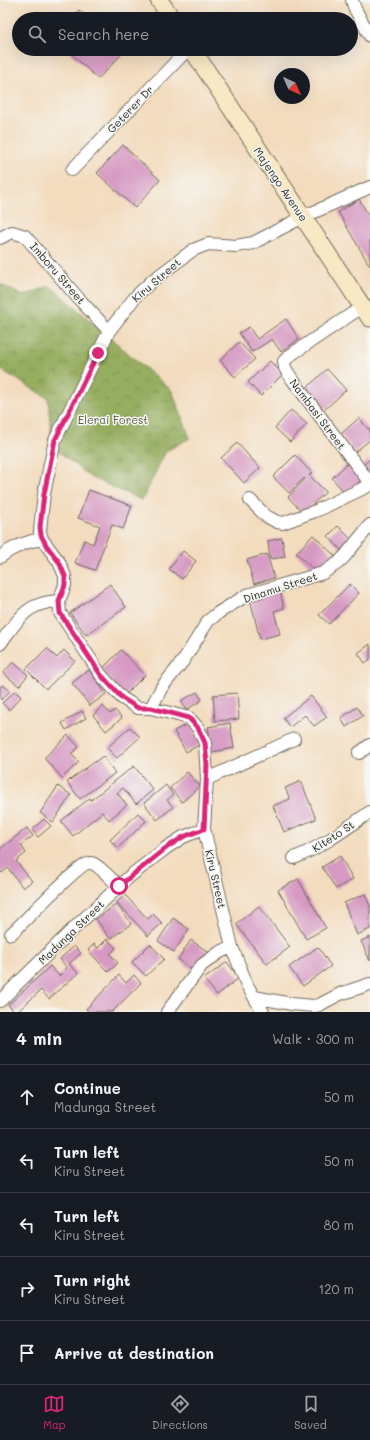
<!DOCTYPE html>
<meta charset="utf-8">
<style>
:root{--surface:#171b24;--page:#20242c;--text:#f1f3f6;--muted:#9ea1a6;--line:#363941;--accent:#db2777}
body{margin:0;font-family:Mali,sans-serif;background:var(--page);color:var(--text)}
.compass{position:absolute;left:274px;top:68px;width:36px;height:36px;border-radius:50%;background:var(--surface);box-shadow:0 4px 16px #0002;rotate:135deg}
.stop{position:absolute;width:12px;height:12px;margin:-9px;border:3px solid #db2777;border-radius:50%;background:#fff}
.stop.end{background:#db2777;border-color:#fff;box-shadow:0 1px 4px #0008}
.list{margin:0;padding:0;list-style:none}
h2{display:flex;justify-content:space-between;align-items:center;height:52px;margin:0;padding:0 16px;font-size:17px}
h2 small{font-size:13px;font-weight:400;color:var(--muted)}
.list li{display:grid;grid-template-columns:26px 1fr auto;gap:12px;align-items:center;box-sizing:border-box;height:64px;padding:0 16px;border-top:1px solid var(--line)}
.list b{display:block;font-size:15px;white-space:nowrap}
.list p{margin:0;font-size:13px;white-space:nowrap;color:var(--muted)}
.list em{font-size:13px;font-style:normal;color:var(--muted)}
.icon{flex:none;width:22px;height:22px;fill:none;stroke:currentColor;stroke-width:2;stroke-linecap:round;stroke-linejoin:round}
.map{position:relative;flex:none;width:370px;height:1012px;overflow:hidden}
.search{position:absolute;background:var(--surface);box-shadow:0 4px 16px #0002;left:12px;right:12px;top:12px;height:44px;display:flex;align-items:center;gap:10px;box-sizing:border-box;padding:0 14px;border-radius:22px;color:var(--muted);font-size:15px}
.sheet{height:372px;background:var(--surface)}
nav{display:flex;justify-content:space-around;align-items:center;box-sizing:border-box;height:56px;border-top:1px solid var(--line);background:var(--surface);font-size:11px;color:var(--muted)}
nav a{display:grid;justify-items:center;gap:2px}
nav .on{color:var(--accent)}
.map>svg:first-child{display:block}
</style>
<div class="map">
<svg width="370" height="1012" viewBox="0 0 370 1012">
<defs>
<pattern id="forest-crowns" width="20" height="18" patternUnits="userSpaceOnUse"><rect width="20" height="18" fill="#96ae60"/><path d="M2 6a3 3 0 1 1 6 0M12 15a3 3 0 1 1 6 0" fill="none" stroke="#7b8e4f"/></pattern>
</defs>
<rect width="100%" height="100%" fill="#f6f6f2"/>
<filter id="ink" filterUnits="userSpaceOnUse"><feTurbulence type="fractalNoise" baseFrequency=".025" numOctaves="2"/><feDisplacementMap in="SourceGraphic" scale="8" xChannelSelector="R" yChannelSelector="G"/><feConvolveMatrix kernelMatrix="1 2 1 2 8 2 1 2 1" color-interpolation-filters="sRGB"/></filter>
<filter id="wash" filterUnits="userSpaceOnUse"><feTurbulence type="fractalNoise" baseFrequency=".012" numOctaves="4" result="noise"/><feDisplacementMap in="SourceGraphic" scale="16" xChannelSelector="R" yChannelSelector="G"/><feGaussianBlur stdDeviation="0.9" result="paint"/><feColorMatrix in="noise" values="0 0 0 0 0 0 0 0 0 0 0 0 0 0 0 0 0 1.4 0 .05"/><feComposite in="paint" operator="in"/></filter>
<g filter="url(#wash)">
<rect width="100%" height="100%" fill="#f3dcbd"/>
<path fill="url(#forest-crowns)" stroke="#606c46" d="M0,284l23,12 27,-10 122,105 18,47 -24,13 -24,49 -52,-23 -38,-31 -4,-48 -48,-29z"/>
<g id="blocks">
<path fill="#d699c2" d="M79,10l10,9h-18z
M66,49h55l3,3 -26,27z
M123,145l37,35 -25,28 -38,-35z
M359,199l11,19v48l-32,-54z
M286,319l13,20 -18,13 -9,-13 -20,13 -13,-19 10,-6 8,12z
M239,342l16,17 -20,18 -15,-17z
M270,361l13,13 -22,22 -13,-14z
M327,369l19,21 -24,22 -19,-21z
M291,410l16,14 -17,18 -15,-14z
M359,418l9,11 2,-1v12l-15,12 -14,-18z
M237,443l23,25 -16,15 -23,-25z
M295,455l17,18 -3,2 17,17 -23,21 -15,-16 17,-18 -1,-1 -15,15 -16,-16z
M370,459v16l-8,-9z
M348,463l14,16 -16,15 -14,-16z
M89,490l43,16 -9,23 -11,-4 -17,45 -20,-7 9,-23 9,4 7,-18 -22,-8z
M338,526l14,14 -11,10 -13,-14z
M313,535l22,21 -17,18 -22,-21z
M282,538l3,19 -15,2 -2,-18z
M183,551l13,10 -14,18 -13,-10z
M267,554l7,24 -20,6 -7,-24z
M110,584l16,23 -40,28 -16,-22z
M350,584l9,9 -30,31 -10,-9z
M280,591l4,17 -10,3 6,23 -20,5 -10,-40z
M370,644v15l-5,4 -7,-10z
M47,648l10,10 7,-8 11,11 -29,28 -20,-20z
M121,650l24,25 -20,20 -24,-25z
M13,662l15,13 -9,11 -16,-13z
M89,670l17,24 -16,12 -18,-23z
M3,685l7,6 -9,9 -1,-2v-11z
M15,691l6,6 -12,13 -7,-7z
M197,692l5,8 -16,10 -5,-9z
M237,693l2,26 -24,2 -2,-26z
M311,696l16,21 -13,9 -9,-11 -15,12 -7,-9z
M103,706l7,8 5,-4 7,8 -16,13 -13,-16z
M357,707l6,9 -17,11 -5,-9z
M82,711l4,7 -20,12 -4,-7z
M189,723l12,21 -15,8 -12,-21z
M230,723l4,25 -22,4 -4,-25z
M130,727l10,10 -23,21 -10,-10z
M68,735l11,12 -8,7 8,8 -17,16 -18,-20z
M103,756l12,17 -35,26 -13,-17z
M134,766l19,24 -17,14 -13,-16 -6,5 10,12 -18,15 -7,-8 -29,24 -12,-15 29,-23 1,2z
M187,772l13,14 -18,16 -12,-14z
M301,781l15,38 -32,13 -11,-26 17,-7 -5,-11z
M166,785l7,10 -6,5 6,7 -16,13 -13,-17z
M58,786l13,9 -18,27 -13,-9z
M138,813l8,8 -28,27 -8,-8z
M44,819l7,7 -13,11 -6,-7z
M27,828l6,8 -12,9 5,8 -10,8 16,20 -9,7 -15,-20 -6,5 -2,-3v-21z
M340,856l13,23 -17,10 -14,-22z
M298,879l28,49 -20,11 -28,-49z
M365,894l5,12v23l-13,6 -13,-32z
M125,895l23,24 5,-5 9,9 -14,13 -31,-34z
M117,904l14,20 -21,15 -14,-20z
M259,906l31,41 -23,17 -31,-40z
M173,918l16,11 -15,23 -16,-11z
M370,937v24l-9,-20z
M107,939l9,9 -6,6 8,9 -10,9 -20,-22 6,-6 4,4z
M191,940l17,12 -14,19 -16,-12z
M150,944l14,15 -18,17 -14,-14z
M74,946l7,7 -12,11 9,9 -29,26 -8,-9 -24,22h-2l-7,-7 42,-39 9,10 8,-8 -7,-9z
M318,947l13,19 -28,20 -14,-19z
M227,962l12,16 -22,17 -13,-16z
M119,975l7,8 8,-8 7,8 -29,29h-23l-3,-3z"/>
</g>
</g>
<g filter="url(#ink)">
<use href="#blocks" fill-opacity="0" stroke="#71695e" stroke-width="1"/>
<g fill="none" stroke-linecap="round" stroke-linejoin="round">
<defs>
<path id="street" d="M352,0l3,9 15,27
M72,170l116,-121
M0,238l12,-6 13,4 54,63 30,32
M362,307l-70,47 -8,7 1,7 7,11 78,104
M250,500l16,16 11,6 6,1 35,-13 52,-25
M0,557c13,-10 26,-16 42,-18
M0,644c18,-24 26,-42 59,-43
M151,708l11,-21 21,-26 25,-40 10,-8 29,-18 76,-22 15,-10 7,-7 25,-31
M359,753l11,-8
M207,779l87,-40
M294,858c29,-12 50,-28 76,-46
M11,934c11,-10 70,-73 80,-71 7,1 22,18 28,23
M254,997l38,7 22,2 5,-1 21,-11 30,-10
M0,1001l72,-71 57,-53 37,-29 17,-11 21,-8
M167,1012l35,-47 18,-13 12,-5
M263,1012l-16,-27 -15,-38 -28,-118 3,-50 -2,-36 -7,-15 -9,-10 -38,-10h-13l-16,-10 -21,-23 -41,-62 -1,-12 6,-16v-9l-6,-14 -17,-23 -2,-7 1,-12 3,-26 11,-54 54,-109 27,-35 17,-16 40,-30 15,-6 28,2 17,-3 50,-26 67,-30"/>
<path id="secondary" d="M159,0l13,19
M192,49l178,269"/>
</defs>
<use href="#street" stroke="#71695e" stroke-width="14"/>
<use href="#secondary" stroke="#71695e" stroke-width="19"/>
<use href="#street" stroke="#fff" stroke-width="12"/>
<use href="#secondary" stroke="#f8e8c3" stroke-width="17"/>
</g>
</g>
<g fill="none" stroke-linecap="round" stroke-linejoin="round" filter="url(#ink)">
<path stroke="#db2777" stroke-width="5" d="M98,353l-43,87 -11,54 -4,33 1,8 5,10 13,17 6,14v9l-6,16 1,12 41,62 21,23 16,10h13l27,7 11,3 9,10 7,15 2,21 -3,65 -21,8 -17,11 -47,38"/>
</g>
<g text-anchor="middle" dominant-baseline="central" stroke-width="3" stroke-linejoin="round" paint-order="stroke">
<g font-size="11" fill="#2b2b2b" stroke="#f6f6f2">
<text transform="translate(130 109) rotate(-46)">Geterer Dr</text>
<text transform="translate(281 184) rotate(56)">Majengo Avenue</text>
<text transform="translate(58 273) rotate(49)">Imboru Street</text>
<text transform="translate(156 280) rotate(-41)">Kiru Street</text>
<text transform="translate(318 414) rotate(53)">Nambasi Street</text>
<text transform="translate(280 587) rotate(-18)">Dinamu Street</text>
<text transform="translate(333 836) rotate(-33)">Kiteto St</text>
<text transform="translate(216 879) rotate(77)">Kiru Street</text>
<text transform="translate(71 932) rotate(-44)">Madunga Street</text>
</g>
<g font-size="11" fill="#575b3e" stroke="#f6f6f2">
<text x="113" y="419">Elerai Forest</text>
</g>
</g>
</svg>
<svg class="compass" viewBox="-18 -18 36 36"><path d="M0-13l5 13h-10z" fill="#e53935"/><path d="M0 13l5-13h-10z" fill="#9ea1a6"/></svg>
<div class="stop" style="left:119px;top:886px"></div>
<div class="stop end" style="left:98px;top:353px"></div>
<div class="search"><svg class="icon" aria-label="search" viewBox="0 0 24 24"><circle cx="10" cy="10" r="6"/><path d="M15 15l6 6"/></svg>Search here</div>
</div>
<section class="sheet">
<h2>4 min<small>Walk · 300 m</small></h2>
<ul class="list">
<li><svg class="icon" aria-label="ahead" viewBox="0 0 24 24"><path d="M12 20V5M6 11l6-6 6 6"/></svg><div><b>Continue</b><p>Madunga Street</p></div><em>50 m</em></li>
<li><svg class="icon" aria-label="left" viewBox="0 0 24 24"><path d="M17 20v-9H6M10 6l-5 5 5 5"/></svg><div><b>Turn left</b><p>Kiru Street</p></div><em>50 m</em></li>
<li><svg class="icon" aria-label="left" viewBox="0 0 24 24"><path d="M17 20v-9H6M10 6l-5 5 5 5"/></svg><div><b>Turn left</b><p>Kiru Street</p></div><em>80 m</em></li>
<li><svg class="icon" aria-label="right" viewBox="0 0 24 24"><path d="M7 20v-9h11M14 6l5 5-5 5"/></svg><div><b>Turn right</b><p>Kiru Street</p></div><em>120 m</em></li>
<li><svg class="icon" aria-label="arrive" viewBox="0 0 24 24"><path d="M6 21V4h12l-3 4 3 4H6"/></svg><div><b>Arrive at destination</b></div></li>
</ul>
</section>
<nav>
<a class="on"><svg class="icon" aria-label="map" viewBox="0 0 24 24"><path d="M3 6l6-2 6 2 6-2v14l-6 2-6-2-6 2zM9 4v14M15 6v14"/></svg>Map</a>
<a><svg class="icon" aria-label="directions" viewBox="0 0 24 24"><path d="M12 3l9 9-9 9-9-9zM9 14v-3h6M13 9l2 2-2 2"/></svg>Directions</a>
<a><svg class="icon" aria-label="saved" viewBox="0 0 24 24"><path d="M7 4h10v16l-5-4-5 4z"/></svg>Saved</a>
</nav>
